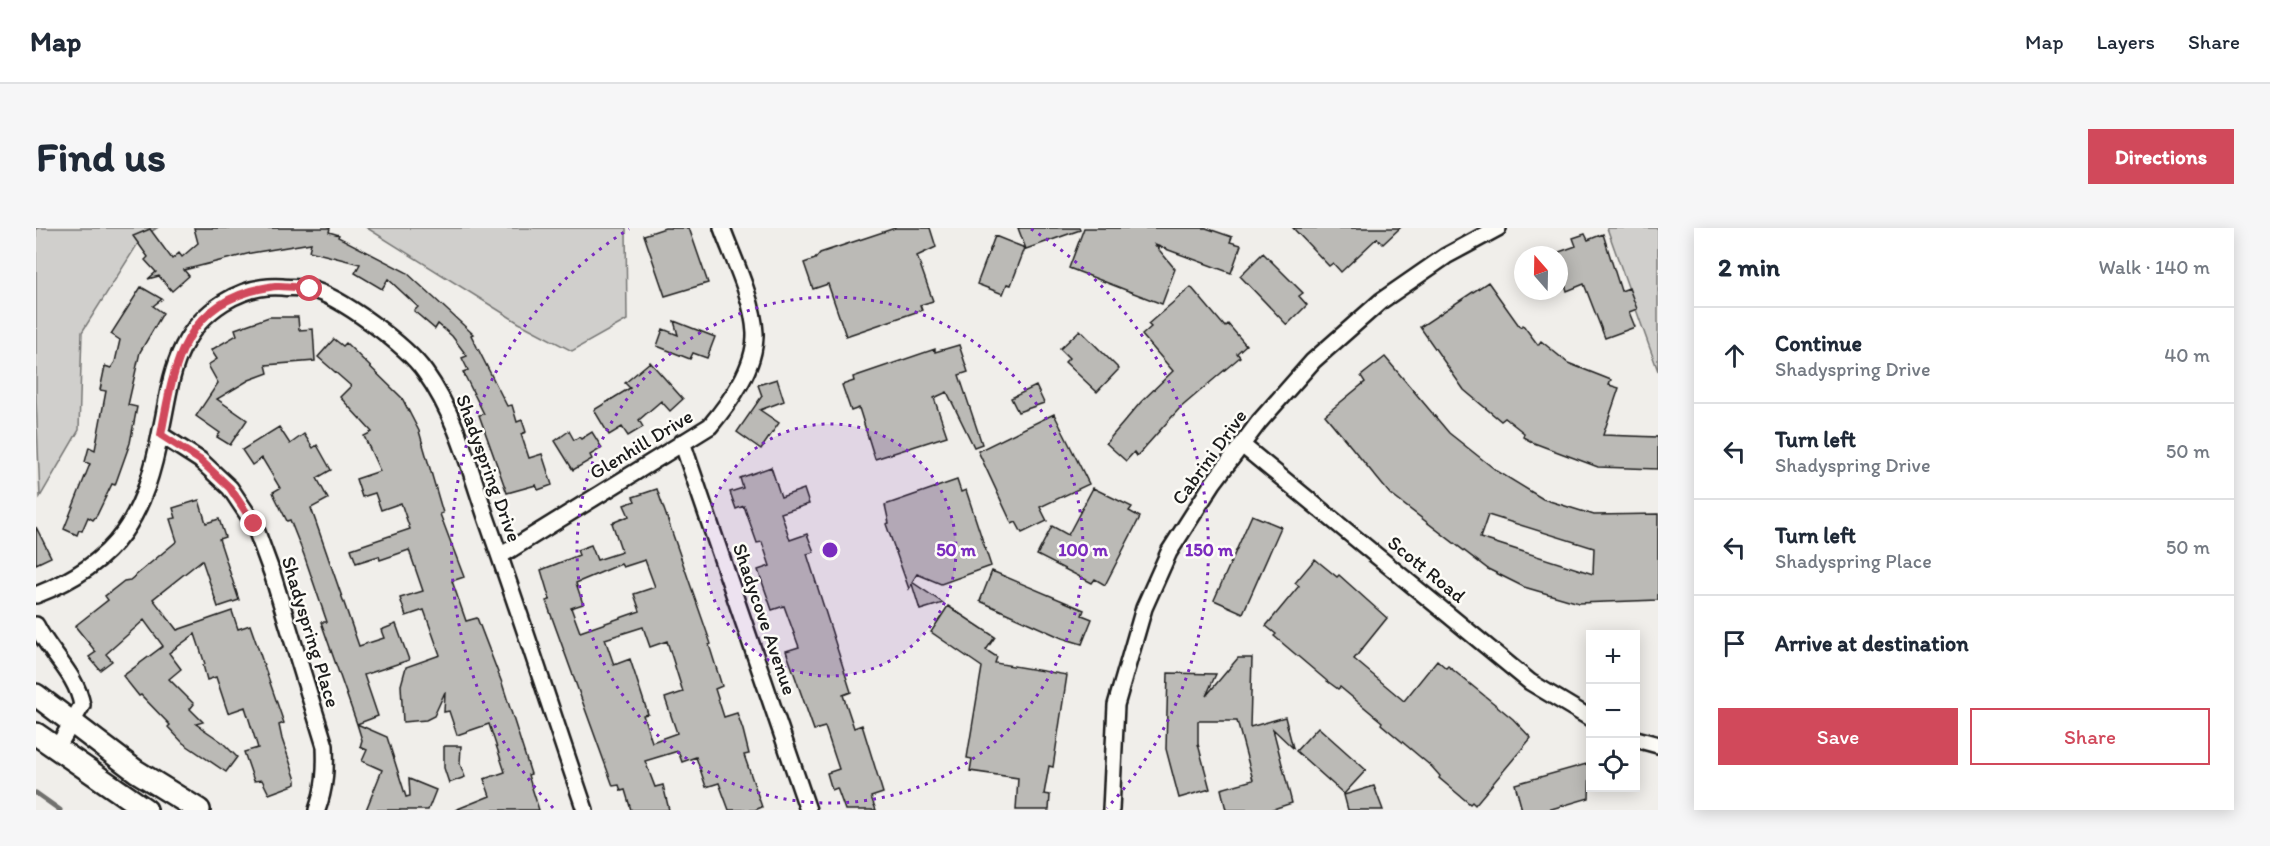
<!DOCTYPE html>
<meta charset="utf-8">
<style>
:root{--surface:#fff;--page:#f6f6f7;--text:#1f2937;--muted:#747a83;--line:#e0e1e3;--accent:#d1495b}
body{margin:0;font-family:Itim,sans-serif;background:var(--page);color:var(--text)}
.controls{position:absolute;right:18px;bottom:18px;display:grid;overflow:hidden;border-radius:0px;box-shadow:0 3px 15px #0003}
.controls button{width:54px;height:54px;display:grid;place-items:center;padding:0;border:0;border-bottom:2px solid var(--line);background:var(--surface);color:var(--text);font:30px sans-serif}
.compass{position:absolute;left:1478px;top:18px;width:54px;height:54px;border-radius:50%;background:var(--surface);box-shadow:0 3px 15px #0003;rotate:340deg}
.stop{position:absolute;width:18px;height:18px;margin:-14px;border:4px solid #d1495b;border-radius:50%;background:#fff}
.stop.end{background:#d1495b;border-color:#fff;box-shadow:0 2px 6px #0008}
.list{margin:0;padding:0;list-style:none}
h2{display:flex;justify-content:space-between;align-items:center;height:78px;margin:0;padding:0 24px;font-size:26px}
h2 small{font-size:20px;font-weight:400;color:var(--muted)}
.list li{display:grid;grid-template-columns:39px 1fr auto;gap:18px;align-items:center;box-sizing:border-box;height:96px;padding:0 24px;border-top:2px solid var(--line)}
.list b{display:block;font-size:22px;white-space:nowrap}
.list p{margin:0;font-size:20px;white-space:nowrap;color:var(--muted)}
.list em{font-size:20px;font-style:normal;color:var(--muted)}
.actions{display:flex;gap:12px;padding:18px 24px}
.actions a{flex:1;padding:14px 0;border:2px solid var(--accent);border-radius:0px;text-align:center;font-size:21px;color:var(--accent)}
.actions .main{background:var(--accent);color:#fff}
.icon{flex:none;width:33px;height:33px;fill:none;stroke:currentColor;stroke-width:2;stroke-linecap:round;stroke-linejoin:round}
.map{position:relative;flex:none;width:1622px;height:582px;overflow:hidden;border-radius:0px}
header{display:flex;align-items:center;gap:36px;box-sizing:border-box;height:84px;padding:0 30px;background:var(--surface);border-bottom:2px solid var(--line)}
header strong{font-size:28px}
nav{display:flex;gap:33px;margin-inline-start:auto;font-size:21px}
.intro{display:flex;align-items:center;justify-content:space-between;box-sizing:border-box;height:144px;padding:0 36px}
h1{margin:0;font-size:42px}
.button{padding:15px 27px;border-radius:0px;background:var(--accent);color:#fff;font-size:21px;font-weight:700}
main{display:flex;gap:36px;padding:0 36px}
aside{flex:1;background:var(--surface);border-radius:0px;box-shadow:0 3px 15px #0003}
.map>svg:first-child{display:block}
</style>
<header>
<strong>Map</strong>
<nav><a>Map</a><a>Layers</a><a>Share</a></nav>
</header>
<div class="intro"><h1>Find us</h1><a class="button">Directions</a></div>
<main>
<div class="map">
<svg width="1622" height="582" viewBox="0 0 1622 582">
<rect width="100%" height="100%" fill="#f0eeea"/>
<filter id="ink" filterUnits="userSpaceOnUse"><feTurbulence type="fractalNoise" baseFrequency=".0167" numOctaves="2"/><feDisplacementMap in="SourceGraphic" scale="12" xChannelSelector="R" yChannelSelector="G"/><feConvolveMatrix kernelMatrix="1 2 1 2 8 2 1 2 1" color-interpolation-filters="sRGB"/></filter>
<g filter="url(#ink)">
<path fill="#d0cfcc" stroke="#767674" stroke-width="1.5" d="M0,0h121l-15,9 -60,95 -3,98 -39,67 -4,-99z
M331,0h259l1,92 -55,31 -53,-28z
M1571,0h51v143z"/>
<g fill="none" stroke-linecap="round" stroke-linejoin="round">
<path stroke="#706f6d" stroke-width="5" d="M0,565l24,17"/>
</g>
<path fill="#bbbab6" stroke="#1c1c1c" stroke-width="1.5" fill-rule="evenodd" d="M158,0h136l-1,4 10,3 -1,2 68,35 67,62 -2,1 36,71 5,-1 5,17 5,-2 4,12 -5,2 8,24 13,-4 10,31 -14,5 -2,-5 -29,8 -28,-78 5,-1 -21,-42 5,-2 -6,-12 5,-2 -15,-20 -14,-12 -3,5 -21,-18 4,-4 -30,-28 -6,10 -27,-16 5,-9 -51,-13 2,-8 -60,10 -67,17 5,6 -17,15 -13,-15 -11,3 8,-7 -11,-12 3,-3 -15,-21 17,-7 22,30 7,-6 3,4 16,-14z
M629,0h24l19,55 -43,13 -21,-61z
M859,0h35l6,19 -19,9 16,45 -13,4 2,5 -76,26 -18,-52 -15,5 -9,-26 11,-4 5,-6z
M982,0h61l1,2 -54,19z
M1048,0h122l26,9 -2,5 11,3 -10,28 -76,-28 20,24 -13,35 -93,-36z
M1257,0h107l-17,16 -6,-6 -36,34 -8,-9 -4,3z
M1549,6l3,6 15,-6 18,57 8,-3 8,21 -8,3 6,15 -30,11 -21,-54 -17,7 -2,-7 -6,2v-34l17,-6 -3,-8z
M959,8l30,12 -14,37 -4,-1 -4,10 -26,-10z
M1227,25l40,40 -4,3 8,9 -20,20 -47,-49z
M1452,54l32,45 3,-2 15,20 3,-4 27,22 43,17 -2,5 10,3 -16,47 55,2v32l-60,-2 -64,-24 -11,-6 1,-4 -19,-15 -4,3 -37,-31 -44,-63z
M105,59l21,12 -9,7 10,7 -23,39 -12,53 9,2 -7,36 -15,42 -3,-1 -15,31 -4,5 -5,-3 -6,14 -3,-1 -2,5 -13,-6 26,-65 -5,-2 4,-15 6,3 11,-59 -6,-1 5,-24 6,2 4,-6 5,-22 -9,-6z
M1155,59l34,40 3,-3 18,21 -9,8 3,4 -61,52 -42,47 -3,-4 -8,9 -20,-18 35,-41 32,-31 -31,-36 9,-8 -3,-3z
M233,89h29l1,13 14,-1 2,32 -49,4 2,8 -19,7 -32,19 30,21 -17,25 -13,-8 3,-4 -24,-17 22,-33 -10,-18 9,-6 -6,-9 26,-15 -2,-6z
M638,93l41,16 -8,21 -14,-5 -3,6 -33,-13 6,-17 15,6z
M1044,102l39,39 -22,23 -32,-30 4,-4 -9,-9z
M298,111l9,7 3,-3 56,55 17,33 24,82 -3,1 24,63 -12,4 14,40 11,-3 25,65 29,91 -3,1 11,35h-84l35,-14 -6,-17 21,-7 -16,-48 -32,11 -8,-24 -5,1 1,-20 -11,24 -8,4 -23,2 -2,-37 5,-18 34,-12 -16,-45 -18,6 -6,-18 23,-7 -14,-41 -29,10 -1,-4 -23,7 -5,-14 59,-20 -9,-26 -20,7 -6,-17 -13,4 -6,-18 24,-8 -16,-35 8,-4 -32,-35 11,-11 -33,-29z
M923,117l9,27 -9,3 23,69 -8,3 -27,-55 -13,6 13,38 -72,23 -16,-51 -8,3 -9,-26 12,-4 -1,-4 82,-28v3z
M1349,129l64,76 48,38 46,28 51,16 64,-1v86l-79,3 -55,-16 -36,-18 -98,-75 -65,-79 40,-33 -4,-6zM1452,287l106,33 -1,26 -113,-36z
M614,134l33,37 -13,12 -9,-10 -22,19 4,7 -15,9 -6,-9 -13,8 -15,-25 36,-22 -5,-5z
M741,151l7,22 -24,9 19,13 -18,26 -24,-17 25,-36 -4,-11z
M1000,158l8,17 -26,9 -7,-14z
M1018,186l35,70 -49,23 7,14 -25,12 -6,-11 -4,2 -34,-73z
M243,199l11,17 14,-10 9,14 4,-3 14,25 -14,8 11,21 -17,9 48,138 25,-8 -3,-8 15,-6 13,36 -45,15 14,41 -21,8 -36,-102h6l-23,-67 -14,-35 -3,1 -12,-24 -2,-5 7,-4 -18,-30 -10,7 -10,-15z
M533,203l5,9 5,-3 2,2 11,-7 10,16 -12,7 2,4 -19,11 -18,-29z
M735,239l10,30 23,-8 5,15 -28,9 9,27 17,-6 7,18 -7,2 44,138 -8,3 11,33 8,-3 21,68 -12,4 5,13h-31l-8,-22 -5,2 -5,-17 12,-4 -14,-42 -11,3 -28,-79 13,-4 -15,-41 -12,4 -14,-40 12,-4 -8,-24 -5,1 -13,-37 -8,3 -6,-17 13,-4 -3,-10z
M921,252l4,12 5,-2 25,76 -50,18 -24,-10 -5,8 31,21 -23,7 -8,-26 -3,5 -23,-65 3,-1 -4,-18z
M1057,260l39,19 -3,4 11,6 -35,68 -10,-6 -3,4 -55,-28 15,-29 16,9z
M621,261l54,155 -2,1 13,41 -7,3 9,28 13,-4 6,17 6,24 -5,1 18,52 -7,3h-26l-10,-27 -13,4 -10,-30 -14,5 -4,-11 -33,10 10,26 8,-2 6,25h-38l-6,-20 -4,1 -2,-6 -6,1 -67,-185 4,-1 -9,-30 38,-15 -2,-5 14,-5 6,15 25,-8 -10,-29 17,-7 -5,-11 11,-4 -2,-4zM609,332l10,27 -21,7 6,17 -60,21 -9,-24 12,-4 -7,-21 45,-19 2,3zM607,399l7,20 17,-6 16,51 -18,6 12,35 -25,9 -9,-27 5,-1 -18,-55 -16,6 -9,-26z
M163,272l7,23 13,-4 6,18 -6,2 20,61 -21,7 -16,-47 -49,39 24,31 55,-19 6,18 12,-4 34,98 -5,2 3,14 14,41v4l-27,10 -7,-14 -8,1 -10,-29 14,-4 -13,-41 -17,6 -12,-36 -9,3 -4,-15 2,-1 -10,-30 -26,19 12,16 -12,10 25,25 -4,5 13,13 -7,2 26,18 15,15 -11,15 -43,-29 -15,-16 2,-2 -29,-30 -2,1 -16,-20 40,-30 -19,-26 -38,34 6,7 -12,9 -11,-13 7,-5 -21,-26 33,-26 -3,-4 19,-15 6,-1 47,-39 -7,-22 6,-1 -3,-10z
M1216,287l29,12 -38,86 -29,-13z
M0,299l15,30 -15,7z
M1279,331l22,18 2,-2 48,43 -33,41 50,42 33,-41 9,8 2,-2 65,53 18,19 -56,67 -3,-3 -2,2 -31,-26 1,-2 -8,-9 -51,-43 1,-2 -42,-35 -2,2 -11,-8 -53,-45 2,-2 -10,-8 33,-40 -4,-3z
M956,343l92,39 -2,5 10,4 -10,25 -20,-6 -82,-37z
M912,378l47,31 -9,13 11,7 -2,6 72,12 -14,92 -4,-1 -5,28 6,1 -1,15h-33l2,-32 -48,-7 2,-12 -5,-1 15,-91 -51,-35z
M1202,430h14l-2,69 35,-10 8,31 -20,-19 19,74 -22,7h-44l-5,-21 32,-9 -16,-59h-39v23l12,45 -31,9 -13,-49 2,-76 48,1 -10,22z
M321,496l30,13 19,60 4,-1 -1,-17 27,11 -8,20h-62l16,-40 -20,-9 5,-11 -7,-3 2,-7z
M1282,499l48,43 -22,24 -48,-43z
M408,518h17l-1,18 5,13 -16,6 -5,-15z
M1554,535l-1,35 -41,12h-26l-7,-26z
M1338,558l9,24h-35l-4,-15z"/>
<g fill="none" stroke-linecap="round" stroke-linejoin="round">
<defs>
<path id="minor" d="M125,207l39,25 30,28 24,36 18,49 53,173c1,23 0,42 -8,64
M646,214l126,368
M1206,217l288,237 60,36
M464,328l210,-130c20,-24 46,-59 45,-93 -2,-35 -21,-72 -33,-105
M0,367c83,-32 109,-80 125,-165 6,-27 9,-57 22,-83 18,-36 57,-63 99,-60 8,1 18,0 27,2 30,6 98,57 116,83 31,43 45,98 62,148 34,96 65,193 98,290
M0,397c14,29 40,48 46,80l-25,43
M1600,511l22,6
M1075,582l5,-105 28,-97 25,-56 44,-69 46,-61 54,-61 68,-60 65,-45 52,-28"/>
<path id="secondary" d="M0,467l100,76 63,39
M0,506l110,76"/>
</defs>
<use href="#minor" stroke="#1c1c1c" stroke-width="20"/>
<use href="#secondary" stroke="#1c1c1c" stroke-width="26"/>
<use href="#minor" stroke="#fdfcf7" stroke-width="15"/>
<use href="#secondary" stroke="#fdfcf7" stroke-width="21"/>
</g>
</g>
<g fill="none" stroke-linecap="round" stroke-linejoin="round" filter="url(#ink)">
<path stroke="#d1495b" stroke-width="8" d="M218,296l-24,-36 -30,-28 -39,-25c13,-72 23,-134 108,-148 12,-3 28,1 41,2"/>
</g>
<circle cx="794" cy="322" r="126" fill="#7b2cbf" fill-opacity=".12"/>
<g fill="none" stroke="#7b2cbf" stroke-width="3" stroke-dasharray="3 6">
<circle cx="794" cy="322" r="126"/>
<circle cx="794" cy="322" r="253"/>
<path d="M517 580A379 379 0 0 1 593 1M995 1A379 379 0 0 1 1071 580"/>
</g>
<g text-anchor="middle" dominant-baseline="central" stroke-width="5" stroke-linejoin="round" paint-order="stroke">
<g font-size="20" fill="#1c1c1c" stroke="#fdfcf7">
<text transform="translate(605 216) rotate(-31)">Glenhill Drive</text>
<text transform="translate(1173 229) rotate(-54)">Cabrini Drive</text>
<text transform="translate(453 240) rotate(70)">Shadyspring Drive</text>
<text transform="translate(1391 341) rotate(39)">Scott Road</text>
<text transform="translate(729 391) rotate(71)">Shadycove Avenue</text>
<text transform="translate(275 404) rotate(73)">Shadyspring Place</text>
</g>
</g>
<circle cx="794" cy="322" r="9" fill="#7b2cbf" stroke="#fdfcf7" stroke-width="3"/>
<g font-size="18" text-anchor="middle" font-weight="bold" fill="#7b2cbf" stroke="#fdfcf7" stroke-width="5" stroke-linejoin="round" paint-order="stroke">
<text x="920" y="328">50 m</text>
<text x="1047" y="328">100 m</text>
<text x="1173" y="328">150 m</text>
</g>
</svg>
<div class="controls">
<button>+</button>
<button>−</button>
<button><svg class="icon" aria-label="locate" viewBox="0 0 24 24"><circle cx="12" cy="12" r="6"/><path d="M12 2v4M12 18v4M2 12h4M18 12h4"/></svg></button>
</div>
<svg class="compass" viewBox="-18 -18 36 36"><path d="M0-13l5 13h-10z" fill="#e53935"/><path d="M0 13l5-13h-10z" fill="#747a83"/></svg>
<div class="stop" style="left:274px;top:61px"></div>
<div class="stop end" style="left:218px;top:296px"></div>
</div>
<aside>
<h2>2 min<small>Walk · 140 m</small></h2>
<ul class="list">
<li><svg class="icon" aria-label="ahead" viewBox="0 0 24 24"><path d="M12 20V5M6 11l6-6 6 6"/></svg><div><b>Continue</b><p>Shadyspring Drive</p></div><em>40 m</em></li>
<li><svg class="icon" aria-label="left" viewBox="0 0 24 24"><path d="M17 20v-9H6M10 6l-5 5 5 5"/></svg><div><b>Turn left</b><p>Shadyspring Drive</p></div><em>50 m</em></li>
<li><svg class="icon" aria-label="left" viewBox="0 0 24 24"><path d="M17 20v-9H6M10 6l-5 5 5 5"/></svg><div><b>Turn left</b><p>Shadyspring Place</p></div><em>50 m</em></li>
<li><svg class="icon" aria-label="arrive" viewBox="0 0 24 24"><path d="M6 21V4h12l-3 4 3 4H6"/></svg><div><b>Arrive at destination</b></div></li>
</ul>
<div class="actions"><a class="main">Save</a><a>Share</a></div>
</aside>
</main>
